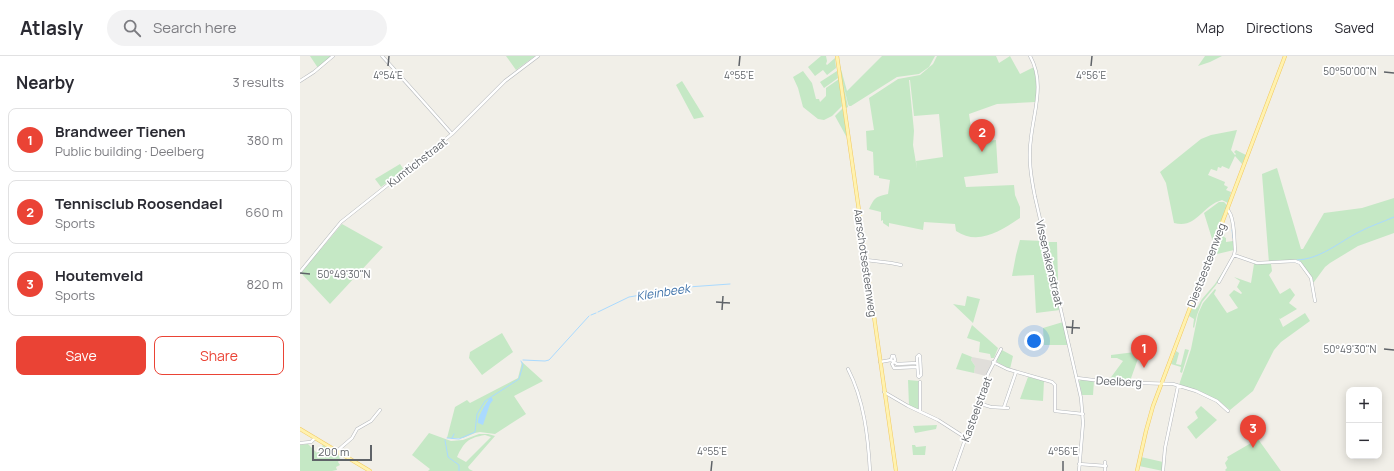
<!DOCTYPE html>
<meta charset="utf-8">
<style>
:root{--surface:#fff;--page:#f2f2f3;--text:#2b2b33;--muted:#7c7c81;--line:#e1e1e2;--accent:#ea4335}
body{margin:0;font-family:Manrope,sans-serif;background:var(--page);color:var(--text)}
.controls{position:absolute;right:12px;bottom:12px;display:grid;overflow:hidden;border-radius:8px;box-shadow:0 2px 10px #0003}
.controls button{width:36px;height:36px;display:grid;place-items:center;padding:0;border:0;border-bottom:1px solid var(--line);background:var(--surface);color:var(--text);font:20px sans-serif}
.scale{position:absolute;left:12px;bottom:10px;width:60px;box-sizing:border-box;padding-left:4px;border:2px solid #5f6368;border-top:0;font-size:11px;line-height:14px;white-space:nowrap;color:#5f6368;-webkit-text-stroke:3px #fff;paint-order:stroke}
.you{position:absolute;left:734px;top:285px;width:14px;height:14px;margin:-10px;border:3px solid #fff;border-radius:50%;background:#1a73e8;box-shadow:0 0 0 6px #1a73e833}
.badge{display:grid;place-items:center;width:26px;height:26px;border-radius:50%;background:var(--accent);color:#fff;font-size:13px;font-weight:700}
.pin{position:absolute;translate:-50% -33px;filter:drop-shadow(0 1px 2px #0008)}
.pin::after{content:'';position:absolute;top:21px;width:14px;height:12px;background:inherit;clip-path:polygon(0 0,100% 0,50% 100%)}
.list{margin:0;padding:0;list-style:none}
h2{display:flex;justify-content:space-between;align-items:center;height:52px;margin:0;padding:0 16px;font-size:17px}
h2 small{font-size:13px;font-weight:400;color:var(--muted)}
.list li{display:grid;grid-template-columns:26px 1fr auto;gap:12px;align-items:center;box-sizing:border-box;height:64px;margin:0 8px 8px;padding:0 8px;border:1px solid var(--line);border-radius:8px}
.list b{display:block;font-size:15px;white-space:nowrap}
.list p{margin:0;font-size:13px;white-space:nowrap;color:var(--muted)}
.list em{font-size:13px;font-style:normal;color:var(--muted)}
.actions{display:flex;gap:8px;padding:12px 16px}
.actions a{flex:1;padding:9px 0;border:1px solid var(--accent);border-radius:8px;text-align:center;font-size:14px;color:var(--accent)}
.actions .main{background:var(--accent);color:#fff}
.icon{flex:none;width:22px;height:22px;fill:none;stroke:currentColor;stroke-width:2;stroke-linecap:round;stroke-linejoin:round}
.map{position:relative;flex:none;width:1094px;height:415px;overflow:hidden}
header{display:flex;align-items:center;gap:24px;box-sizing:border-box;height:56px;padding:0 20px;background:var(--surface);border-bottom:1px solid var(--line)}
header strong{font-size:19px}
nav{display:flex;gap:22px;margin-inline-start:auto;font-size:14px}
.search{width:280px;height:36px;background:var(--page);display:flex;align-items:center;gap:10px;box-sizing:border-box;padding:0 14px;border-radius:22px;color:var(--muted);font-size:15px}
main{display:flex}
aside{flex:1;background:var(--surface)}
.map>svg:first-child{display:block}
</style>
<header>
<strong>Atlasly</strong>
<div class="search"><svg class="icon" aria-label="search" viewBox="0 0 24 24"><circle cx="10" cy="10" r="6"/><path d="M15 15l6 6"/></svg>Search here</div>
<nav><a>Map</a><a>Directions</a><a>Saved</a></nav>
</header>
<main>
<aside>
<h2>Nearby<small>3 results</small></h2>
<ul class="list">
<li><span class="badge">1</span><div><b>Brandweer Tienen</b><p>Public building · Deelberg</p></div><em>380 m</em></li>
<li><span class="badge">2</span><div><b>Tennisclub Roosendael</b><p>Sports</p></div><em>660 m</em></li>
<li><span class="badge">3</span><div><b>Houtemveld</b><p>Sports</p></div><em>820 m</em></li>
</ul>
<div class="actions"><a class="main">Save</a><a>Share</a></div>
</aside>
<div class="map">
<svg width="1094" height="415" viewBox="0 0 1094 415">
<rect width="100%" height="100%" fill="#f1efe8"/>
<path fill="#e0deda" d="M672,301l21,4 -7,15 -12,-3 1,-7 -4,-6z"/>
<path fill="#c5e8c5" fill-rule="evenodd" d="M10,0h22l-14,12z
M206,0h29l-19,14z
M521,0h5l1,5 -1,3 1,1 8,-7 1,10 -9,7 -4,-5 -8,6 -7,-9z
M582,0h53l-6,11 -10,7 -22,3 -46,29h-2l-1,-2 -5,-21 5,24 -2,1 -7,-46 8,29z
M637,0h59l3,7 11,-7 10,18 14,-7 3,22 -2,13 -38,2 -28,10 4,27 5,-1 1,1 9,-2v2l8,-1 2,33 -34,4 2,10 48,-2 1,10 5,12v11c-19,13 -42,28 -64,13l-1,-7 -31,-2 -1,8 -34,-7v4l-6,-4v-3l-2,1v-9l-12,-3c6,-12 6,-12 19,-15l2,-14 -11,-2v-2l-5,-1 -1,-23 -6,-2 -1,-19 8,-1 -5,-32 29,-19 22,-4 13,-11zM610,24l4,36 25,-2 4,43 -27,4 1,8 -4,-24 1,-14 -5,-51z
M905,0h17l-12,6 -12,4z
M503,15l9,12 4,16h3l1,3 6,-6v-8l13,-9 3,27 -10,10 -8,4 -6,-1 -15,-12 -5,-19 -5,-11z
M537,15l1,7 -14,10 -4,-6z
M382,25l21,34 1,2 -10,2 -18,-34z
M543,52l4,27 -1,1 -11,-20z
M937,74l-6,20 4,5 1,-1 -2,-2 2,-2 10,5 -4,9 -7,-8 -6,13 -7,-3 -1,2 -3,-1 -1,4 -6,-2 -3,6 17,7 -1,3 4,2 -2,3 5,2 -3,11 -6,-3c-21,6 -25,29 -48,23l-8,-40 -6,-11 41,-33 10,-4z
M100,108l4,6 -23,17 -6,-8z
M977,112l24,81h2l21,-36 38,-5 32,-10v35l-36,13 -28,17 -5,4 -11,15h-1l-14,-22 -30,3 -7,-89z
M919,146h5l3,3 -14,37 -9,-29z
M42,168l41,23 -53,57 -29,-31z
M924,169l-2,7 3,2 -1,3 2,1v4l7,-1 1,9 -21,5 -18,49 2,4 5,-9 13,-15 11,-17 -10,18 -14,17 -5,13 -3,13 -1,-1 1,-8 -5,-3z
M720,184l23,1 17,69 -24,3 -2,-38 -22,1 4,-21z
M747,186h10l1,38h-2z
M954,208h17l1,7 -3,4 11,19 10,-6 5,7 -6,8 8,6 -17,10 -1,-1 4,9 22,-14 5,8 -29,21 -7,8 -21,41 -23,19 -11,-9 -18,-9 -22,-7 12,-36 7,-35 5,-11 12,-14 1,1 -2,4 13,19 11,-5 -9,-13 5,-5 7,4 1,-1 -5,-6 3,-6 -6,-4 17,6z
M667,240l13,3 -7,24 -20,-19 12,2z
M763,266l6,23h-25l-1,-17z
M672,269l26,23 -4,10h-3l-1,-4 -11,-2 1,-10 -13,-4z
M202,277l11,19 -31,23 -13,-17 1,-6z
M885,293l4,1 -7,23 -2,-1 1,-5 -10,-3 5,-13 3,2 -3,11 5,1z
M702,294l11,6 -3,13 -13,-7 -1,-3 4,-8z
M835,296l4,4 -9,25 -21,-1 14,-19 -6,-3h-6v-3z
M662,297l10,4 -1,3 4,6 -1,7 -18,-4z
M222,306l21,19 -29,15 12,18 -31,20 -15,-2 -5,1 -12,5h-16l8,-31 12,-7 3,3 48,-25z
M728,321l16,4 -1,20 -23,-2z
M608,324l11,1v29l-10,-4z
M781,324l13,1 -1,14h-11l-3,-14z
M901,350l16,14 -21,19 -9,-12 11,-9 -3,-6z
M637,369l-1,4 -21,4 -2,-7z
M129,377l22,8 12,-1 16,-6h9l7,2 -27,31 1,2 4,2h-45l2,-2 -18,-14zM185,379l6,2 -25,25 -9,-5c7,-15 11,-19 28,-22z
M958,383l23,32h-55l-1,-1 2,-2 -2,-5 3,-4 -1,-2z
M8,388l9,9 6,-8 18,12 -3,5 2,3 -4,2 1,3 -5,1h-32v-26z
M612,389h3l1,2 10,-1 -1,9h-12z
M841,401l22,5v9l-24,-5z"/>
<path fill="#aadaff" d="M191,341l1,1 1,2 -3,4 -7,21 -5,-2c-1,-5 8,-21 13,-26z"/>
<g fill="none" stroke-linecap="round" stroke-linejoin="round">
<path stroke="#aadaff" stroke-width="1" d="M932,174l1,8
M997,204c24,-1 42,-18 62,-28 11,-6 24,-10 35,-15
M298,256l31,-15 59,-10 42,-3
M291,259l5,-2
M223,304l22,1 4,-1 40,-44
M147,382l12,1 16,-7 2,-18 8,-13 34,-22 4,-14 -2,-4
M152,382l2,-4
M145,384l3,17 11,8v6"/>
<defs>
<path id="minor" d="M82,0c24,26 47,52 70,78
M730,0c15,27 4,54 1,82 -3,20 0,39 4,59l46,201 2,25 -4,48
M0,25l14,-9 19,-16
M934,199l23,8 38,-2 5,2 11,15 4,23
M566,204l25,3 10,2
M0,216l41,-50 111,-88 53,-53 33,-25
M919,226l15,-27 1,-5c-1,-9 0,-34 -8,-41
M619,299l1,1 1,19 -2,2 -1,-1 -1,-19z
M591,304l1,-4h2l1,4 -3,4 2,4 23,-1
M580,306l11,-2 6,4 20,-1
M693,306l14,7 45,13 3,3v26l28,3
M548,313c16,31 20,67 22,102
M777,322l32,4 64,2 23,7 21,10 11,10
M584,336l24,14 30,14 28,18
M678,347l13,4 17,1
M704,351l12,-35
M620,355v-29
M0,387l11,-1 4,-4
M37,395l15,-13 5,-9 14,-8 9,-11
M805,406v9
M779,408l27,2
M654,415l34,-97 13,-25
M863,415l2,-23 13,-62"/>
<path id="major" d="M537,0l59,415
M0,373l70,42
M837,415l9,-40 7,-25 132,-350"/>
</defs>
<use href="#minor" stroke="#b5b8bc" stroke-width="3.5"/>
<use href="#major" stroke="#f2c960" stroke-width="4"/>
<use href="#minor" stroke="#fff" stroke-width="2.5"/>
<use href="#major" stroke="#fff2af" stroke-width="3"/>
</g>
<path fill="none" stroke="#5f6368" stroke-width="1.5" d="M88,10l1,-10M439,10l1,-10M791,10l1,-10M1084,16l10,1M0,217l10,1M416,246l14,1M422,254l1,-14M766,271l14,1M772,278l1,-14M1084,293l10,1M411,415l1,-10M763,415v-10"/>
<g text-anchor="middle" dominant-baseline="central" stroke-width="3.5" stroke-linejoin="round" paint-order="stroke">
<g font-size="11" fill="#5f6368" stroke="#fff">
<text transform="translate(117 106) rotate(-38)">Kumtichstraat</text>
<text transform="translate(566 207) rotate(82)">Aarschotsesteenweg</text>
<text transform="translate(750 207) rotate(77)">Vissenakenstraat</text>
<text transform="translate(906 209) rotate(-69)">Diestsesteenweg</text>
<text transform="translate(819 325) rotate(3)">Deelberg</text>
<text transform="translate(676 353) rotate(-70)">Kasteelstraat</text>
</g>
<g font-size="12" font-style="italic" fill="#4174aa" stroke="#fff">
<text transform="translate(363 236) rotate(-9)">Kleinbeek</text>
</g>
</g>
<g font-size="10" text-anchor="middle" fill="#5f6368" stroke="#fff" stroke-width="3.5" stroke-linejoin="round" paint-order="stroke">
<text x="1050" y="19">50°50'00"N</text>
<text x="88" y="23">4°54'E</text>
<text x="439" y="23">4°55'E</text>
<text x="791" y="23">4°56'E</text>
<text x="44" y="222">50°49'30"N</text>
<text x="1050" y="297">50°49'30"N</text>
<text x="412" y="399">4°55'E</text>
<text x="763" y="399">4°56'E</text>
</g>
</svg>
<div class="controls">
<button>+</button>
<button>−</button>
</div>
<div class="scale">200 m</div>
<div class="you"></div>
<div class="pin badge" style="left:844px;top:312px">1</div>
<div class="pin badge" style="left:682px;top:96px">2</div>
<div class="pin badge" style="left:953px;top:392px">3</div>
</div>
</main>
